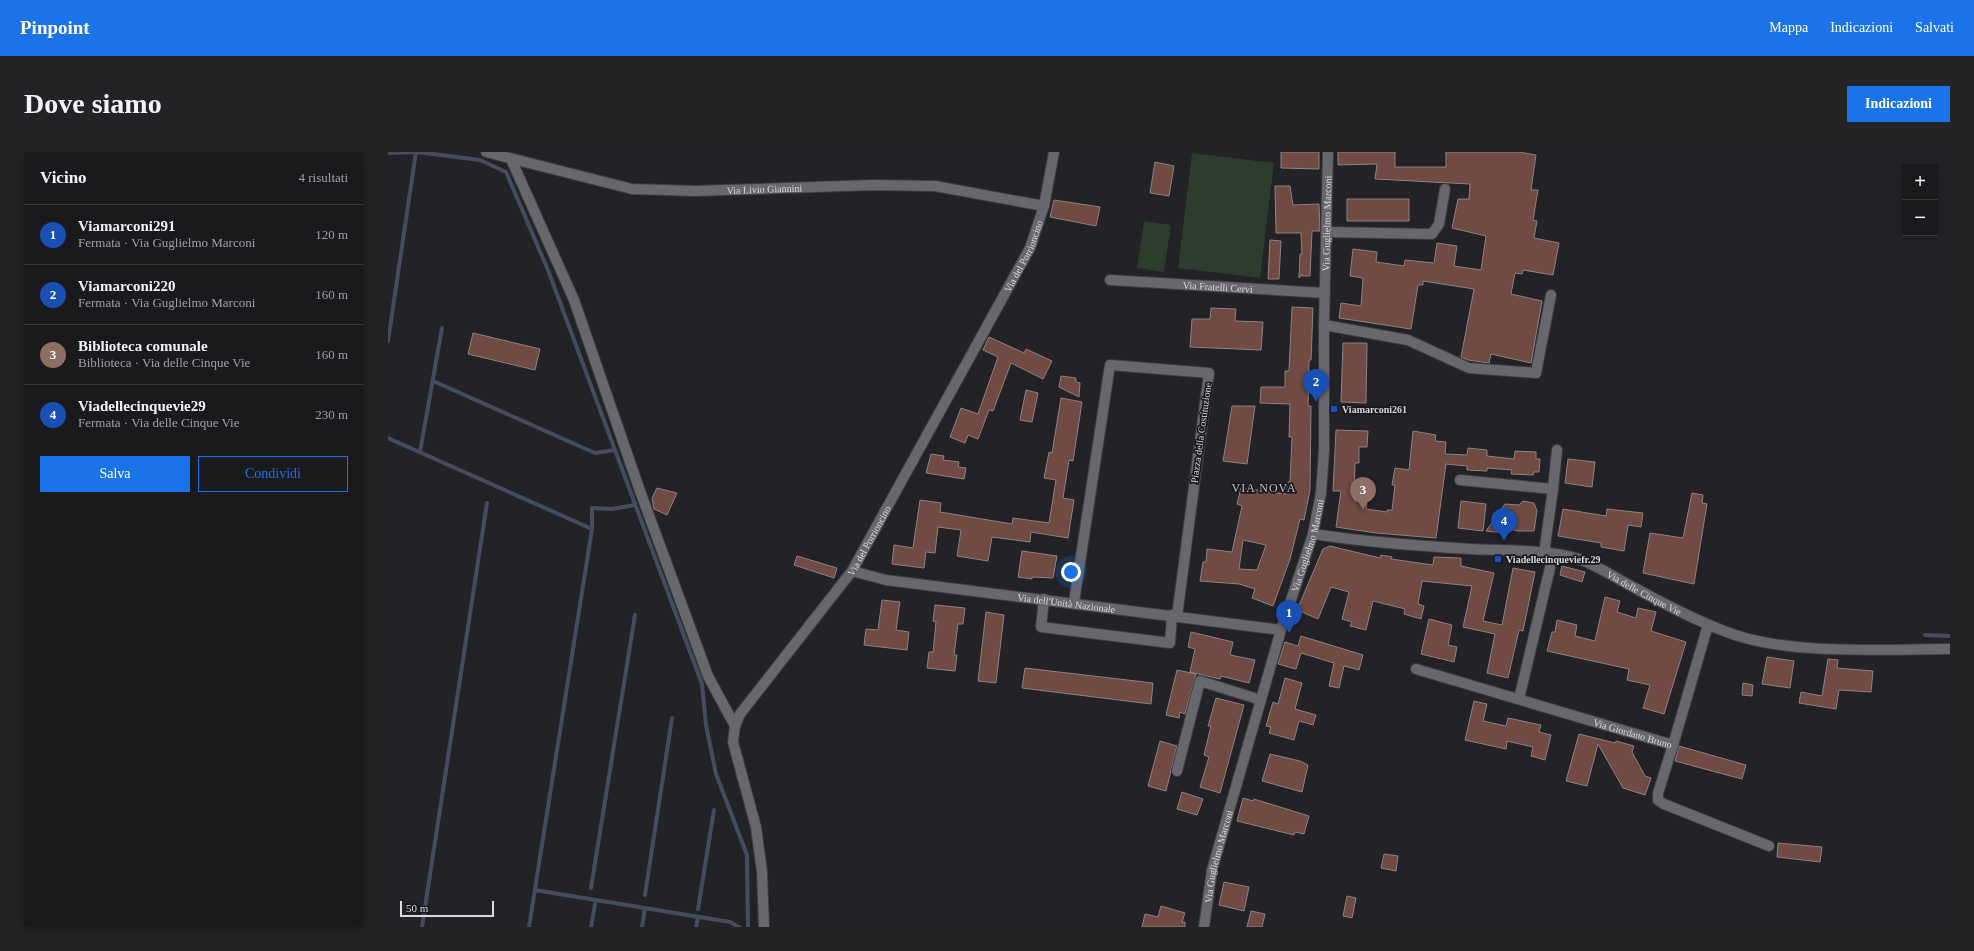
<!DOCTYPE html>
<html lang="it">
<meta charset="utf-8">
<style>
:root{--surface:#1a1a1d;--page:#232326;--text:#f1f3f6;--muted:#9fa1a4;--line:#38383b;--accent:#1a73e8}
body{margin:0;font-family:Georgia,serif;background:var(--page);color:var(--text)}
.controls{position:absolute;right:12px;top:12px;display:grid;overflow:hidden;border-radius:0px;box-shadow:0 2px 10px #0003}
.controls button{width:36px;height:36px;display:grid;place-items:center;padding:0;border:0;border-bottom:1px solid var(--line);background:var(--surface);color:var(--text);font:20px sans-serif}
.scale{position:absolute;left:12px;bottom:10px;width:94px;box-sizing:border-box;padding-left:4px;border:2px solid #dadade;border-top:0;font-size:11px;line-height:14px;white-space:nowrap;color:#dadade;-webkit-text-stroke:3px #19191e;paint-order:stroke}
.you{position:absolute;left:683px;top:420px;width:14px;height:14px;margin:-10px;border:3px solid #fff;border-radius:50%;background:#1a73e8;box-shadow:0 0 0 6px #1a73e833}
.badge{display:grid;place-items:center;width:26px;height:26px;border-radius:50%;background:var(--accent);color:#fff;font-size:13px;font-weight:700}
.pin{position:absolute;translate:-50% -33px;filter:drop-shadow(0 1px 2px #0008)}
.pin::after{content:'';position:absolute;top:21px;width:14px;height:12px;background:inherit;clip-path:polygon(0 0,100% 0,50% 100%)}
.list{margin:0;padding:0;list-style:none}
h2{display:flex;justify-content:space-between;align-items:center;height:52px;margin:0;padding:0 16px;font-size:17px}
h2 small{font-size:13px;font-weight:400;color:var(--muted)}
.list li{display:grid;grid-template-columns:26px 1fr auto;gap:12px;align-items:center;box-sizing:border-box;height:60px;padding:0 16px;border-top:1px solid var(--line)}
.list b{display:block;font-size:15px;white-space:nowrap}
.list p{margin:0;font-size:13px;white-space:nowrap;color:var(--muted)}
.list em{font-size:13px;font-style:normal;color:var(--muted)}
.actions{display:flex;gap:8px;padding:12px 16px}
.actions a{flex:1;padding:9px 0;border:1px solid var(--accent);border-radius:0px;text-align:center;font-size:14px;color:var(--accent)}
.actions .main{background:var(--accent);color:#fff}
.map{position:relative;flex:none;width:1562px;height:775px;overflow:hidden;border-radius:0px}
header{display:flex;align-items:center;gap:24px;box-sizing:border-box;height:56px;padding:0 20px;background:var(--accent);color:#fff}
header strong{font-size:19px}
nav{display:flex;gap:22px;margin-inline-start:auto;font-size:14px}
.intro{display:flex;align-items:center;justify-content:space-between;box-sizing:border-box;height:96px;padding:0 24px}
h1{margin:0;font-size:28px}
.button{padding:10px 18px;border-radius:0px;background:var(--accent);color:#fff;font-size:14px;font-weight:700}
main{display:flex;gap:24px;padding:0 24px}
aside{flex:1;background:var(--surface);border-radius:0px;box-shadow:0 2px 10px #0003}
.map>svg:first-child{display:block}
</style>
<header>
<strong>Pinpoint</strong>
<nav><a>Mappa</a><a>Indicazioni</a><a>Salvati</a></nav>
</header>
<div class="intro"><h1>Dove siamo</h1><a class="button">Indicazioni</a></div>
<main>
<aside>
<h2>Vicino<small>4 risultati</small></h2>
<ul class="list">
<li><span class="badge" style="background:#1a4fb4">1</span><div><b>Viamarconi291</b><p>Fermata · Via Guglielmo Marconi</p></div><em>120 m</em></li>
<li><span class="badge" style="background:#1a4fb4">2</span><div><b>Viamarconi220</b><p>Fermata · Via Guglielmo Marconi</p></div><em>160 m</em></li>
<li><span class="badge" style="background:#8d6e63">3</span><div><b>Biblioteca comunale</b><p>Biblioteca · Via delle Cinque Vie</p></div><em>160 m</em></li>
<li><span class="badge" style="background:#1a4fb4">4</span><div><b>Viadellecinquevie29</b><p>Fermata · Via delle Cinque Vie</p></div><em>230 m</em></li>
</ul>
<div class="actions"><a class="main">Salva</a><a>Condividi</a></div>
</aside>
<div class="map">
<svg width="1562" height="775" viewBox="0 0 1562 775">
<rect width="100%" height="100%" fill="#232227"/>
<path fill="#2c3c2d" d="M804,1l82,10 -14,115 -82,-10z
M756,69l27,4 -7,47 -27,-4z"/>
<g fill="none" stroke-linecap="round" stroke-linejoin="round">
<path stroke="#434d5f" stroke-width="4" d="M29,0l63,8 26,12 42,98 154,414 4,41 10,49 31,81 1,72
M0,1l27,-1
M0,189l28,-189
M45,229l162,72 20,-3
M0,286l204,91
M32,300l22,-124
M1537,483l25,1
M203,736l44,-273
M147,738l195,32 9,5
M257,743l27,-177
M310,757l16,-99
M34,775l65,-424
M141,775l63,-398v-21l20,1 23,-4
M203,775l4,-23
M254,775l3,-19
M308,775l2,-10"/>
</g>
<path fill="#704a43" stroke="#8c8483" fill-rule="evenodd" d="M893,0h38v17l-38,-1z
M950,0h57v15h51v-15h73l17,3 -5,35h7l-5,30 4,1 -3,17 25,5 -6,32 -30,-5 -1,4 -7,-1 -4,21 31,7 -11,62 -40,-9 -2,9 -21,-3 -7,-3 13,-68 -51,-8v4h-5l-7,44 -72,-11 2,-15 20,3 2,-28 -13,-2 3,-27 24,3 -1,10 28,4 1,-6 29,3 3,-20 20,3 -3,20 27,4 5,-34 -34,-8 6,-29h11l1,-15 -95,-5 2,-15 -39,1z
M767,10l19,4 -5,30 -19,-3z
M887,34h15l3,19 26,-1 1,27h-8l-2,45h-8v-2l-3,4 1,-24h2l-1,-21h-25z
M959,47h62v22h-62z
M666,48l46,7 -4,19 -46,-9z
M882,88l11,1 -2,38h-11z
M904,155l21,1 -2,52h-2l-1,46h3l-1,84 -6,30 -4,-1 -10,40 -17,47 -21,-8 3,-9 -16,-5 -39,-3 3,-19h3l1,-13 25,3 10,-46 -5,-2 4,-16 45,6 2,-12h2l2,-45h-3l1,-33 -30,-1 1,-16h24v-16h4zM855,388l23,5 -9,25 -18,-1z
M823,156l25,1 -1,12 28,1 -2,28 -71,-3 2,-28h18z
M85,181l67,16 -5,21 -67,-16z
M601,185l35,16 2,-4 26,12 -9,18 -32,-16 -18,48 -4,-1 -11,29 -10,-4 -3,8 -15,-6 11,-29 17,6 20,-57 -15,-7z
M955,191h24l-1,60 -25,-1z
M673,224l15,2v4l4,1 -1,14 -20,-10z
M638,238l12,3 -6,29 -12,-2z
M673,246l21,4 -9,59 -4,-1 -6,38 11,2 -6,38 -37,-6 -1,10 -38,-5 -4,24 -31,-5 4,-26 -23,-3 -3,26 -9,-1 -2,16 -32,-4 2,-19 19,3 7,-48 21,3 -1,9 72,12 1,-6 36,5 7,-43 -12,-2 5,-26 3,1z
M844,254h23l-8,58 -24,-3z
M948,278l32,1 -1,16h-8v16h-4l-1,38 13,2 -1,6 21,3v-2h5l3,-25h-3l3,-17 14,2 4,-39 23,4 -1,6 11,1 -1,12 22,1 1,-7 19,2v6l27,3 1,-8 21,1v7h4l-1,13h-5l-1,3 -22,-1 1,-4 -25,-2v3l-20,-1v-4l-21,-2 -10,74 -60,-5 -40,-6 5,-36h-8z
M543,302l13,2 -1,4 16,2 -1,5 8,1 -2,11 -38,-6z
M1180,307l27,3 -3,25 -27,-4z
M269,336l20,5 -10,22 -13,-6 -2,-11z
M1304,341l11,2 -1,8 5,1 -13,80 -51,-11 7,-40 33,5z
M1073,349l25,3 -3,27 -25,-3z
M1135,349l11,2 3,8 -3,20h-16l-14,-3 -1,5 -17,-2 19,-27 14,1z
M1175,357l43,7 1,-7 36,4 -2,14 -13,-2 -4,26 -23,-4v-4l-43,-7z
M942,394l50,12 1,-3 11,2 -1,2 42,6 1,-8 27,1v8l33,7 -11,48 19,4 11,-57 22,4 -12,59 -4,-1 -11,48 -21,-5 8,-39 -32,-7 9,-41 -50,-5 -4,23 6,2 -3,13 -17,-5 1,-5 -32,-8 -7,29 -16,-4 2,-4 -10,-3 7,-27 -18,-5 -13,32 -21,-9 26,-61z
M634,399l35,5 -4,22 -21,-1v2l-14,-2z
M409,404l40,12 -3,10 -40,-13z
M1174,414l23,6 -3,10 -22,-7z
M1217,445l15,4 -3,11 19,6 2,-10 18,4 -5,19 35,11 -22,72 -21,-6 7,-23 -23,-5 2,-11 -82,-18 5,-19h3l2,-12 20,5 -2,11 20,5z
M494,448l18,2 -4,28 13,2 -2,18 -43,-5 2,-16 12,1z
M547,453l30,3 -2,16h-5l-4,31h3l-2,16 -28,-3 2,-16h4l3,-30 -3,-1z
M598,460l18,3 -8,68 -18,-2z
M1041,467l23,6 -4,20 9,2 -3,15 -33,-8z
M803,480l42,10 -3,13 25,5 -6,23 -28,-7 -1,3 -30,-7 5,-23 -7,-2z
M913,484l62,19 -4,15 -15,-4 -5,22 -10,-2 5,-23 -33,-10 -5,16 -18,-5 7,-22 13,4z
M1379,505l27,4 -4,27 -28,-4z
M1440,507l10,1 -1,8 36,3 -2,21 -32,-2 -3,19 -37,-6 2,-11 21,4z
M637,516l128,15 -2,21 -129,-16z
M789,518l19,4 -11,40 -5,-2 -1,6 -13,-3z
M897,526l17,5 -7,26 21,6 -3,10 -14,-4 -5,19 -25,-7 2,-6 -5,-1 7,-24 5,2z
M1355,531l10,2 -1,11 -10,-1z
M828,546l28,7 -24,88 -20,-6 9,-30 -5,-2 7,-29h-3z
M1086,549l13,3 -4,17 23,5 2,-8 33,7 -2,7 12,3 -6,25 -14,-4 2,-9 -26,-6 -1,8 -41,-9z
M1191,582l36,9 1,-2 18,5 -2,6 13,24 6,2 -6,17 -22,-7 -25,-44 -11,42 -21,-5z
M772,589l17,5 -11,45 -18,-5z
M1291,594l67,19 -4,14 -67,-18z
M882,602l30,7 8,4 -6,27 -40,-11z
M794,640l21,7 -6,16 -20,-6z
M855,646l10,3 1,-2 55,17 -5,18 -9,-2 -1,3 -57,-14z
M1390,691l44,4 -2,15 -43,-5z
M996,702l14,2 -2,15 -15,-3z
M836,730l25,5 -5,24 -25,-6z
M959,744l9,2 -4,20 -9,-2z
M773,754l24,7 -3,9h3v5h-43l3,-13 13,3z
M863,759l14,3 -3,13h-15z"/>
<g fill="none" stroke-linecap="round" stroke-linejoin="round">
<defs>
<g id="minor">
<path id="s1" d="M98,0l146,37 64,2 178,-6 61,1 109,20"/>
<path d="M123,7l63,141 66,191 68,185 27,50"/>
<path d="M938,80l106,2 7,-10 6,-35"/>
<path id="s2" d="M722,128l215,13"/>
<path d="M936,173l84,15 61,28 67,5 15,-78"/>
<path d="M1072,328l93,9"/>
<path id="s3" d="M925,382c53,8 105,12 158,15 35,2 75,0 108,10 20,7 38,20 56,29 29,16 58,31 89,43 61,25 160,18 226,18"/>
<path d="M1156,401l9,-64 4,-39"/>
<path id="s4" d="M464,419l34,9 395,50"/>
<path d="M656,447l-3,28 129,16 2,-28"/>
<path d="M686,450l36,-237 99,8 -32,243"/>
<path id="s5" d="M1028,517l257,76 35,-120"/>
<path d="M1131,547l34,-144"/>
<path d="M1285,593l-15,48v7l6,4 105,42"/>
<path d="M789,619l23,-90 61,19"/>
<path id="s6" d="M376,775l-2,-55 -6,-45 -23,-85 2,-16 5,-12 112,-143 178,-323 14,-42 10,-54"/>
<path id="s7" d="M816,775l8,-57 69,-240 32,-96 8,-41 3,-42v-126l4,-173"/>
</g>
</defs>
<use href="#minor" stroke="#3d3d41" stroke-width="12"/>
<use href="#minor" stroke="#67676d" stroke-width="10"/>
</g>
<g fill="#1a4fb4" stroke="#19191e" stroke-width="1.5">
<rect x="942" y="253" width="8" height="8" rx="2"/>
<rect x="1106" y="403" width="8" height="8" rx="2"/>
</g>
<g text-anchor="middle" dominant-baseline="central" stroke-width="3.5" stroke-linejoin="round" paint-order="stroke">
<g font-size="10" fill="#dadade" stroke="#19191e">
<text stroke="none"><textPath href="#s1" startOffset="283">Via Livio Giannini</textPath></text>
<text stroke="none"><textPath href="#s7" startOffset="720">Via Guglielmo Marconi</textPath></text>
<text stroke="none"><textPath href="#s6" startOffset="758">Via del Porrioncino</textPath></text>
<text stroke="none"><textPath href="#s2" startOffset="108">Via Fratelli Cervi</textPath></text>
<text transform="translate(813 281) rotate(-82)">Piazza della Costituzione</text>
<text stroke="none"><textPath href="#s6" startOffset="434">Via del Porrioncino</textPath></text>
<text stroke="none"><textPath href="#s7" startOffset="396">Via Guglielmo Marconi</textPath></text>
<text stroke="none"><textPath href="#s3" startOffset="341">Via delle Cinque Vie</textPath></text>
<text stroke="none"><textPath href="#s4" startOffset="217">Via dell'Unità Nazionale</textPath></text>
<text stroke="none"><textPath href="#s5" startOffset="226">Via Giordano Bruno</textPath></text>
<text stroke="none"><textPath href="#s7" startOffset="72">Via Guglielmo Marconi</textPath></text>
</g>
<g font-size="10" font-weight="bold" fill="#dadade" stroke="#19191e" text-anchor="start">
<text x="954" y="257">Viamarconi261</text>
<text x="1118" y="407">Viadellecinqueviefr.29</text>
</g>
<g font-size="12" letter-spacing="1" fill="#c1c1c8" stroke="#19191e">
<text x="876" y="336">VIA NOVA</text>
</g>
</g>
</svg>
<div class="controls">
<button>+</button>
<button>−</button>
</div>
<div class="scale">50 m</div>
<div class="you"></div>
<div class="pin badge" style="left:901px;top:481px;background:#1a4fb4">1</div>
<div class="pin badge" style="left:928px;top:250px;background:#1a4fb4">2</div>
<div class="pin badge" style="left:975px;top:358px;background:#8d6e63">3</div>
<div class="pin badge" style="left:1116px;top:389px;background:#1a4fb4">4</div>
</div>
</main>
